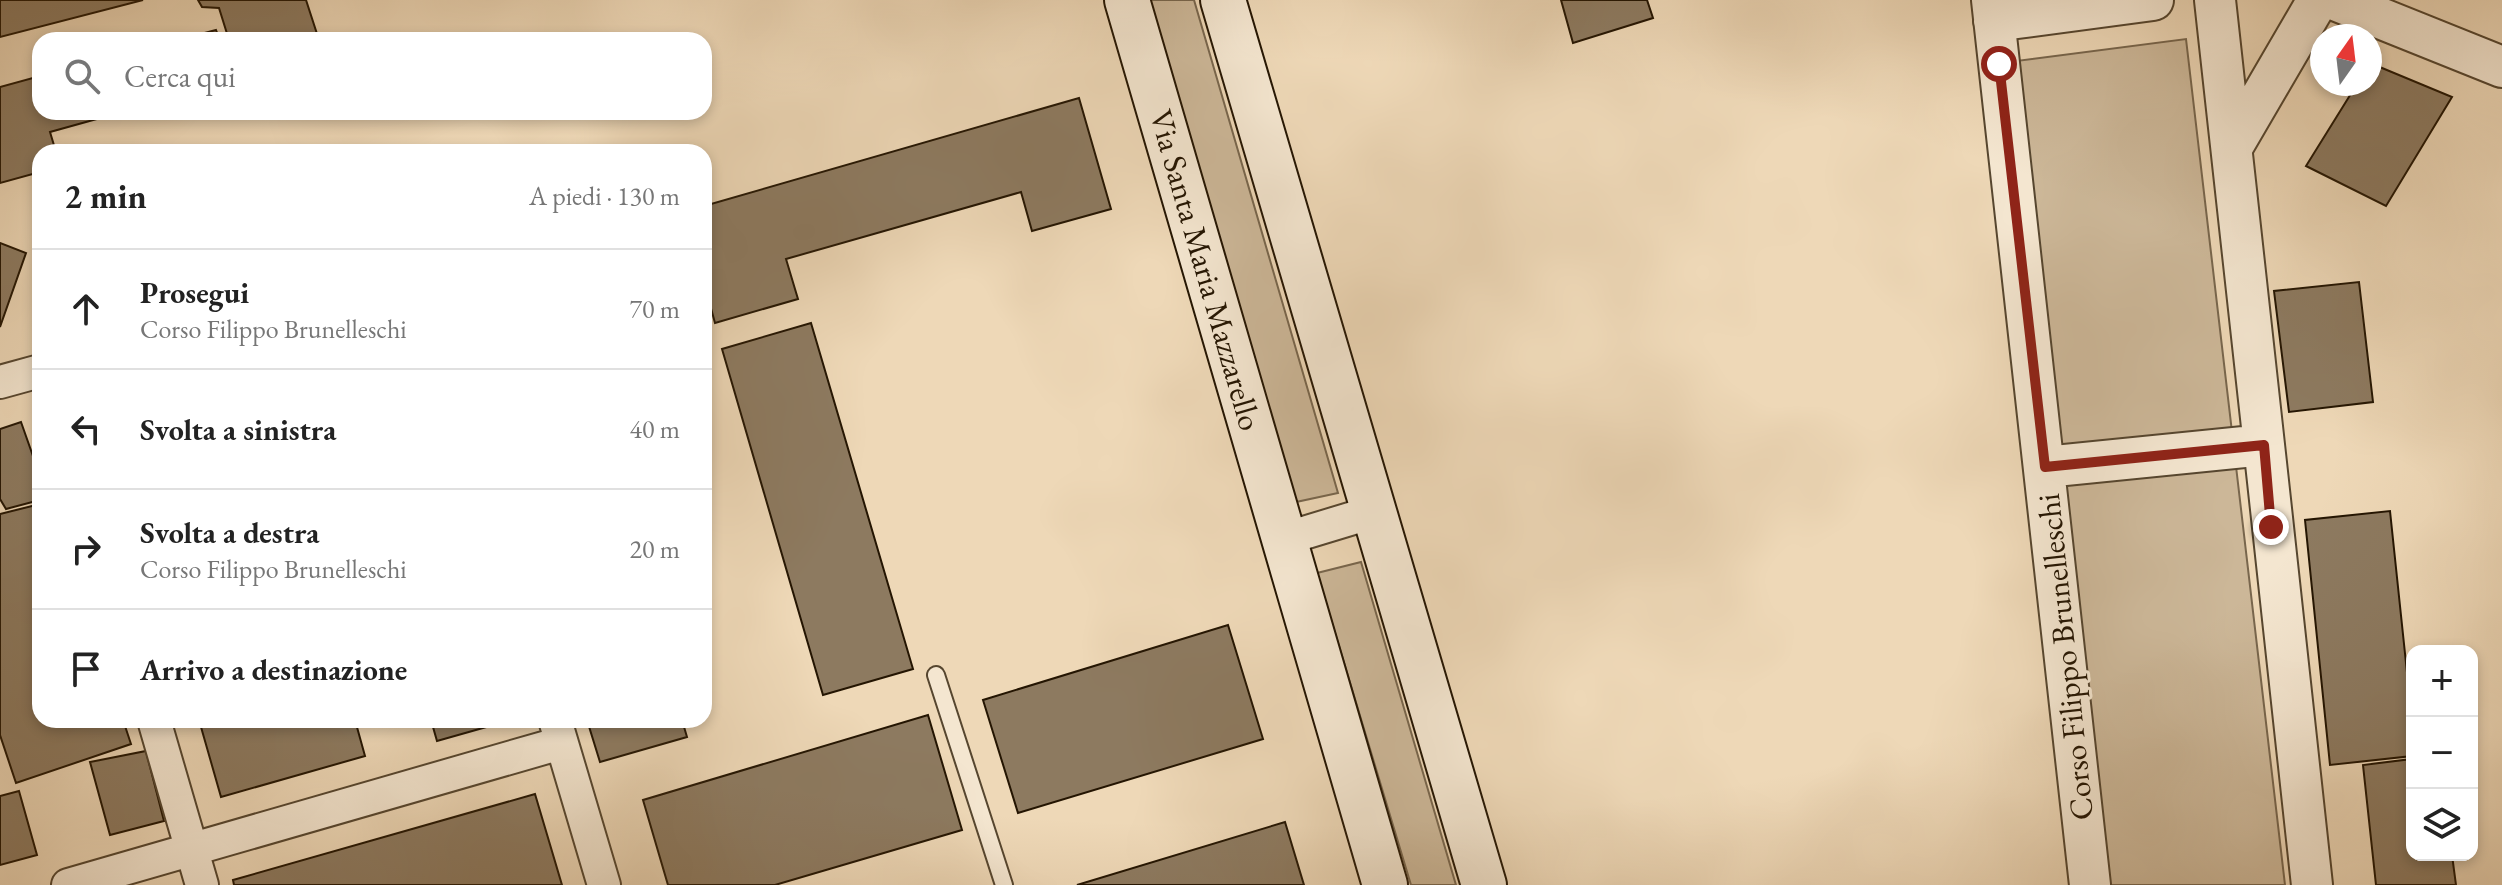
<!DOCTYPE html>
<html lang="it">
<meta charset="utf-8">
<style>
:root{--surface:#fff;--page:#f2f2f2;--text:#222;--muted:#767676;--line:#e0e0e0}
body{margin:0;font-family:"EB Garamond",serif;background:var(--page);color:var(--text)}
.controls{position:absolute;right:24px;bottom:24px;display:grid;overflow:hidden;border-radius:16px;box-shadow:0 4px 12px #0003}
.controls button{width:72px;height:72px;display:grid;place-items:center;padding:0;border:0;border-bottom:2px solid var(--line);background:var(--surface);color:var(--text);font:40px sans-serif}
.compass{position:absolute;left:2310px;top:24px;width:72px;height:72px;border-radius:50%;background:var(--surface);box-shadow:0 4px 12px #0003;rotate:14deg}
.stop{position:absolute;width:24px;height:24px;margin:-18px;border:6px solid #8f2418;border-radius:50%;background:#fff}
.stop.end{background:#8f2418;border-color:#fff;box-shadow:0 2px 8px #0008}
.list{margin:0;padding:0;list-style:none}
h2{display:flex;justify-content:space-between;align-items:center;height:104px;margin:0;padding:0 32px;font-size:34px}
h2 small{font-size:26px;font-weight:400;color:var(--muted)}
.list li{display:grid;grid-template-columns:52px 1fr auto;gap:24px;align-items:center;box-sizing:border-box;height:120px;padding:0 32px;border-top:2px solid var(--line)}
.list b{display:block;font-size:30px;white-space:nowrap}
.list p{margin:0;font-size:26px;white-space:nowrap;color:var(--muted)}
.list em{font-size:26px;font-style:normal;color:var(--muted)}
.icon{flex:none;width:44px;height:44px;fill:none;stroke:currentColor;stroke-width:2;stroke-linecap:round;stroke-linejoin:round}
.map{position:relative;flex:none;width:2502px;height:885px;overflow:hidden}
.search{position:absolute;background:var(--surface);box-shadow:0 4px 12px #0003;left:32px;top:32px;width:680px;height:88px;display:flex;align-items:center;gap:20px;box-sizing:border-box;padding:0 28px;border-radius:24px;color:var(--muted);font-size:30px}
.panel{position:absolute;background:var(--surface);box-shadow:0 4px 12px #0003;left:32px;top:144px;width:680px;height:584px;border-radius:24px}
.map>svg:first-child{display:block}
</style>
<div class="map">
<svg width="2502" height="885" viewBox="0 0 2502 885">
<rect width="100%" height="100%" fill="#eed8b7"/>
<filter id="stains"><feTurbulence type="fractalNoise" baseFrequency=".0025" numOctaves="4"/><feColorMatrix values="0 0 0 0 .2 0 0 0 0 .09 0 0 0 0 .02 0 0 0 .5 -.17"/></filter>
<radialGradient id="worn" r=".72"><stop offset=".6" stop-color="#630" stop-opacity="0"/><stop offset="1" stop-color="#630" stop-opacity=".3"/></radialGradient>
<path fill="#ccb798" stroke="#78664d" stroke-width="2" d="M1147,0h47l144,493 -42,9z
M2186,39l99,846h-176l-93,-824z
M1361,562l95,323h-45l-94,-312z"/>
<path fill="#8d7a60" stroke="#241502" stroke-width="2" d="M0,0h143l-143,37z
M198,0h108l13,40h-90l-10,-32 -17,-1z
M1561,0h86l6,18 -80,25z
M216,30l4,10h-42z
M2370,63l82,34 -66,109 -80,-40 51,-82h13z
M40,76v36h82l-72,20 6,20h-16v20l-40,11v-96z
M1079,98l32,111 -79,22 -11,-39 -235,67 12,40 -83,24 -11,-40v-77z
M0,243l26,10 -26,74z
M2359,282l14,120 -84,10 -15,-121z
M811,323l102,346 -90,26 -101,-346z
M21,422l19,54v24l-34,9 -6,-10v-70z
M40,504v216h83l8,24 -115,39 -16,-48v-221z
M2390,511l22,209v36l-82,9 -25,-245z
M1228,625l35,114 -245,74 -35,-113z
M928,715l34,115 -187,55h-107l-25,-85z
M199,720h156l10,36 -144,41z
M431,720h65l1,4 -60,17z
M587,720h95l5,17 -87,25z
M146,751l18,70 -54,14 -20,-73z
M2412,759v96h40l4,30h-80l-13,-120z
M19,791l18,64 -37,10v-69z
M535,794l27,91h-328l-1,-5z
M1285,822l19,63h-227z"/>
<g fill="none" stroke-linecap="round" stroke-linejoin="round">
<defs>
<path id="service" d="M936,675l68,210"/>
<path id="minor" d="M0,382l40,-11
M1284,539l89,-27
M154,720l48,165
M555,720l49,165
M68,885l493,-142"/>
<path id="tertiary" d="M1992,0l98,885
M2215,0c35,295 63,590 97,885
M2335,0l167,67
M1994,21l159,-21
M2234,144l84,-144
M2045,467l219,-22"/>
<path id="secondary" d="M1127,0l258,885
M1223,0l261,885"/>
</defs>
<use href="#service" stroke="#56462f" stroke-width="20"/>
<use href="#minor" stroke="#56462f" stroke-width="36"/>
<use href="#tertiary" stroke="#56462f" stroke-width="44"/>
<use href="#secondary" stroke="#241502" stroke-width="48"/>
<use href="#service" stroke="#f4e6d0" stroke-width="16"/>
<use href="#minor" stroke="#f4e6d0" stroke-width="32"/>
<use href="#tertiary" stroke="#f4e6d0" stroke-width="40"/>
<use href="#secondary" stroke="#f4e6d0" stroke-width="44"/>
</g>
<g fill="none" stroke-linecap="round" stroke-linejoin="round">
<path stroke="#8f2418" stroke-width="10" d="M1999,64l46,403 219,-22 7,82"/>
</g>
<g text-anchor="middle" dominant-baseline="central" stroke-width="6" stroke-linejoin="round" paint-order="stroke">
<g font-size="32" fill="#241502" stroke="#f4e6d0">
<text transform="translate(1206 270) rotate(74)">Via Santa Maria Mazzarello</text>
<text transform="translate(2065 657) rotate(-96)">Corso Filippo Brunelleschi</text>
</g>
</g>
<rect width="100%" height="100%" filter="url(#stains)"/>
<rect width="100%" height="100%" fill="url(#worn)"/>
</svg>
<div class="controls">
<button>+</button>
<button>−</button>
<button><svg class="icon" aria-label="layers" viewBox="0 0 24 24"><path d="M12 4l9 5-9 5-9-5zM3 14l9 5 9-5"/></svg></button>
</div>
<svg class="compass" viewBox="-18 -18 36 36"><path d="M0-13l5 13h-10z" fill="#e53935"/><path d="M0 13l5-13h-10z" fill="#767676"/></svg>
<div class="stop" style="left:1999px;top:64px"></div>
<div class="stop end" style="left:2271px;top:527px"></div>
<div class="search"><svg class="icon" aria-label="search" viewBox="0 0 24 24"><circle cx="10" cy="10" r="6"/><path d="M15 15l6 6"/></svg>Cerca qui</div>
<section class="panel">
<h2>2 min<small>A piedi · 130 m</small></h2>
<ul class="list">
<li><svg class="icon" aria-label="ahead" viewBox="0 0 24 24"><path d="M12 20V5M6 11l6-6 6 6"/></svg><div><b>Prosegui</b><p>Corso Filippo Brunelleschi</p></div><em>70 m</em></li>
<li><svg class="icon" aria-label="left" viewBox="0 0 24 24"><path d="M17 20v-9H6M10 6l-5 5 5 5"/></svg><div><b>Svolta a sinistra</b></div><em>40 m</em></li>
<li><svg class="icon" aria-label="right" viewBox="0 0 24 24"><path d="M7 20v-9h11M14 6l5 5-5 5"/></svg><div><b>Svolta a destra</b><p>Corso Filippo Brunelleschi</p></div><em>20 m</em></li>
<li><svg class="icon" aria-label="arrive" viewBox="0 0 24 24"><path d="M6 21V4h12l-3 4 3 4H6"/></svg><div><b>Arrivo a destinazione</b></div></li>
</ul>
</section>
</div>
